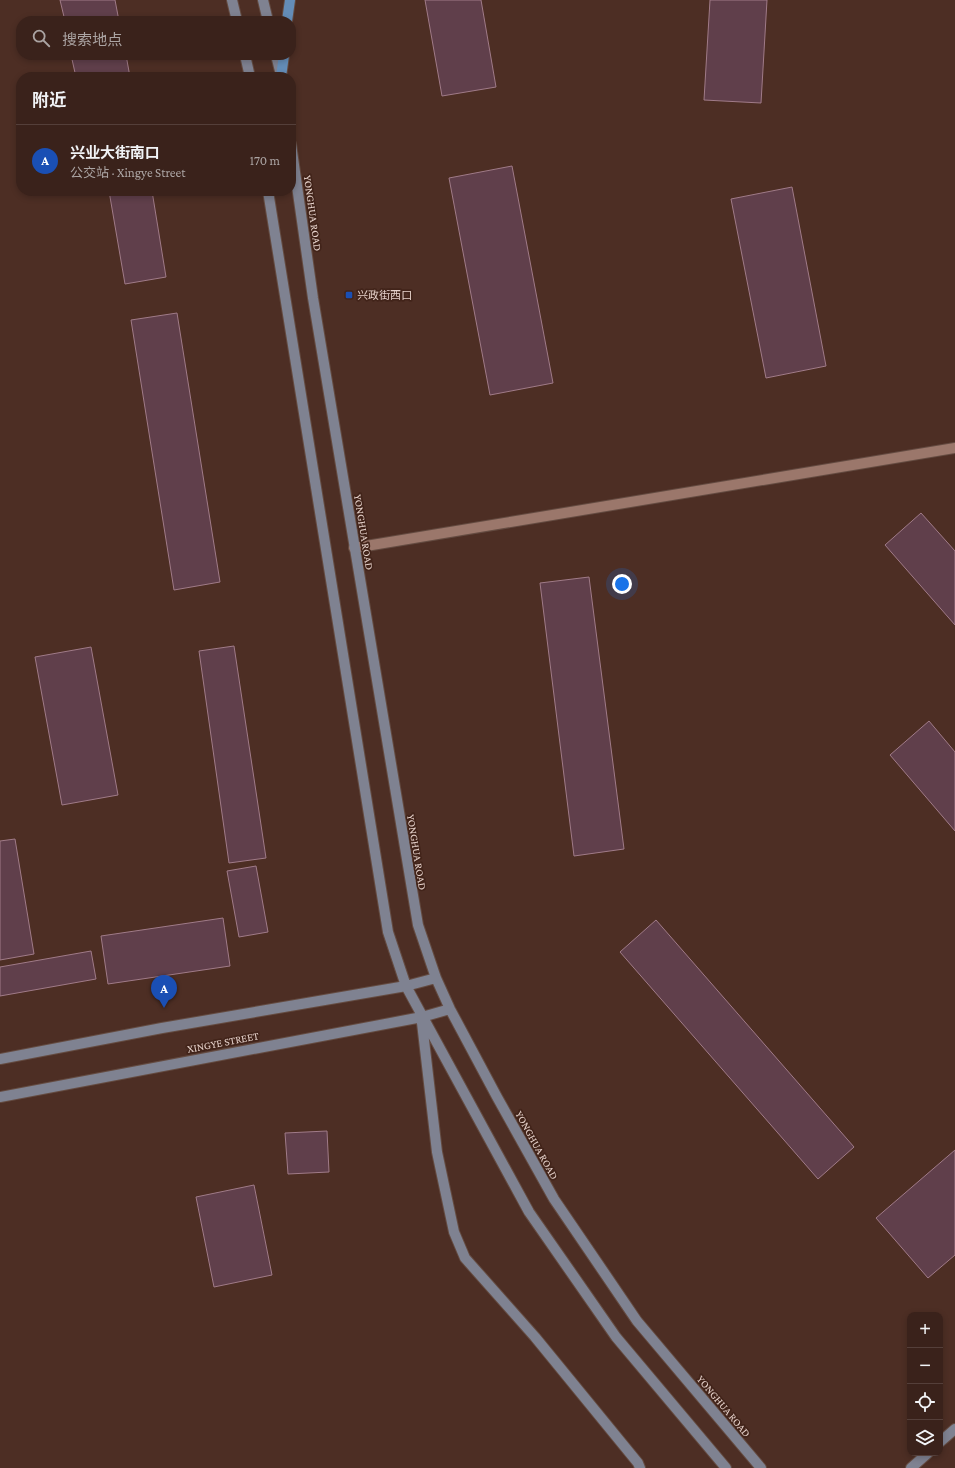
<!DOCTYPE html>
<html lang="zh">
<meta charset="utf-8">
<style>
:root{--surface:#3a221b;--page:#412a24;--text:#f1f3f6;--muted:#aba4a3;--line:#543f3a;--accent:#74c0f6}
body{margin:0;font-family:"Crimson Pro","Noto Sans SC",serif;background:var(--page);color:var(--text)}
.controls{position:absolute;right:12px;bottom:12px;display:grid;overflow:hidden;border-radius:8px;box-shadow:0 2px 6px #0003}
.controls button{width:36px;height:36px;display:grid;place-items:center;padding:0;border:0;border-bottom:1px solid var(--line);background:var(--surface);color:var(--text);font:20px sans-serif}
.you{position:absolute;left:622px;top:584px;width:14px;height:14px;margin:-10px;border:3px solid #fff;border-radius:50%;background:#1a73e8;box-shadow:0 0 0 6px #1a73e833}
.badge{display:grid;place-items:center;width:26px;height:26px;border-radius:50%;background:var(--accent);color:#fff;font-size:13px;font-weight:700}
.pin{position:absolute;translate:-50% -33px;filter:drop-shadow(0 1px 2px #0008)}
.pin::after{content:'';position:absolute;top:21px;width:14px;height:12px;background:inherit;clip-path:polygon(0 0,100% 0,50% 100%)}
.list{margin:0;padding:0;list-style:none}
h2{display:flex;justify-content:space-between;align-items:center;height:52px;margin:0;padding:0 16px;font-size:17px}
h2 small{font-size:13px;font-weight:400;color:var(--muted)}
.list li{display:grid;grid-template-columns:26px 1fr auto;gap:12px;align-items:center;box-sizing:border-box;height:72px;padding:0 16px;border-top:1px solid var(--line)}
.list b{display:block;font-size:15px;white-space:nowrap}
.list p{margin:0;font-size:13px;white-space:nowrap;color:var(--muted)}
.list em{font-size:13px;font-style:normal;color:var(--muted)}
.icon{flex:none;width:22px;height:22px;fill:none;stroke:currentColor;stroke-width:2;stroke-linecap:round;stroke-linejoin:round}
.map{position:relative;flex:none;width:955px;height:1468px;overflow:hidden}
.search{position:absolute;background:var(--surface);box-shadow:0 2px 6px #0003;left:16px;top:16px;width:280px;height:44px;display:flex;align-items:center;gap:10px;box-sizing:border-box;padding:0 14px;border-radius:16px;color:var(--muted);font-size:15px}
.panel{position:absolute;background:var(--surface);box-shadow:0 2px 6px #0003;left:16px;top:72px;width:280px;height:124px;border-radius:16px}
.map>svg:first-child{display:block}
</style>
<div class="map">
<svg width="955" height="1468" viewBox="0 0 955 1468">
<rect width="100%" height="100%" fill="#4d2e24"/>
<path fill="#603f4b" stroke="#a07b88" d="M60,0h55l4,21h-54z
M425,0h56l15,87 -54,9z
M710,0h57l-6,103 -57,-3z
M71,55h55l4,22h-54z
M512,166l41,217 -63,12 -41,-217z
M792,187l34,179 -60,12 -35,-179z
M109,191h43l14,86 -41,7z
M177,313l43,269 -46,8 -43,-270z
M921,513l34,38v74l-70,-80z
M589,577l35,272 -50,7 -34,-273z
M234,646l32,212 -37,5 -30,-212z
M91,647l27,148 -56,10 -27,-148z
M929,721l26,31v79l-65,-76z
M15,839l19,115 -34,6v-119z
M256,866l12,66 -29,5 -12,-66z
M223,918l7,48 -122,18 -7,-48z
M656,920l198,227 -36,32 -198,-227z
M91,951l5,28 -96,17v-29z
M327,1131l2,41 -41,2 -3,-41z
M955,1150v105l-27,23 -52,-60z
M254,1185l18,90 -58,12 -18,-90z"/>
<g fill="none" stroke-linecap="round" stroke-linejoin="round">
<defs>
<path id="minor" d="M354,548l601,-100"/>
<path id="secondary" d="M232,0l5,21
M263,0l5,21
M245,55l5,22
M276,55l5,20
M291,144l22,154 105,627 18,53 14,31 47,88 57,102 83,122 124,147
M268,191l120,741 18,54 123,226 87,125 110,131
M422,1023l15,129 17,80 11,26 70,79 103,126 2,5
M0,1059l162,-31 244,-42 30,-8
M0,1097l422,-80 28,-8
M940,1442l15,-13
M911,1468l17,-15"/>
<path id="primary" d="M287,21l3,-21
M281,77l3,-22"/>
</defs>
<use href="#minor" stroke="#644b41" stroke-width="12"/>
<use href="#secondary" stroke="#644b41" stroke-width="12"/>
<use href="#primary" stroke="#644b41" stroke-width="12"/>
<use href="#minor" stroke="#9b776b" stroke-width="10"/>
<use href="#secondary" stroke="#7f8291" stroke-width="10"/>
<use href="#primary" stroke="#648db8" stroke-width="10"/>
</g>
<rect fill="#1a4fb4" stroke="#42241a" stroke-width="1.5" x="345" y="291" width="8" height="8" rx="2"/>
<g text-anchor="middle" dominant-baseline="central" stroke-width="3.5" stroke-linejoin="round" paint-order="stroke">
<g font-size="11" fill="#e6d2cb" stroke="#42241a">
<text transform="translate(313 213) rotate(82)">YONGHUA ROAD</text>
<text transform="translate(364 532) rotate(81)">YONGHUA ROAD</text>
<text transform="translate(417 852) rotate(81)">YONGHUA ROAD</text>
<text transform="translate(223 1042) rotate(-11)">XINGYE STREET</text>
<text transform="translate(537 1145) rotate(61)">YONGHUA ROAD</text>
<text transform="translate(724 1406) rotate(50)">YONGHUA ROAD</text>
</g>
<g font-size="11" fill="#e6d2cb" stroke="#42241a" text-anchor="start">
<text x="357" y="295">兴政街西口</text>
</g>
</g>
</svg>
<div class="controls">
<button>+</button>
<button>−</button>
<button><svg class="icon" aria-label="locate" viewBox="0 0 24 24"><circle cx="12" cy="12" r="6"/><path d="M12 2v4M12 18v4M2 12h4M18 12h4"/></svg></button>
<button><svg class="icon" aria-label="layers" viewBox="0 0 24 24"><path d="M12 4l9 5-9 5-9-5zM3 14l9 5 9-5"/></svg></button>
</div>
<div class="you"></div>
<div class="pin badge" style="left:164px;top:1008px;background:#1a4fb4">A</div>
<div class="search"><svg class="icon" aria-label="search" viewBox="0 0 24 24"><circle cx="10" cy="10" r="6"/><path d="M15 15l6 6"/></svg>搜索地点</div>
<section class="panel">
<h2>附近<small></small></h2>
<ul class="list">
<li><span class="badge" style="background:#1a4fb4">A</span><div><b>兴业大街南口</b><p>公交站 · Xingye Street</p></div><em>170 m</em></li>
</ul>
</section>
</div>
